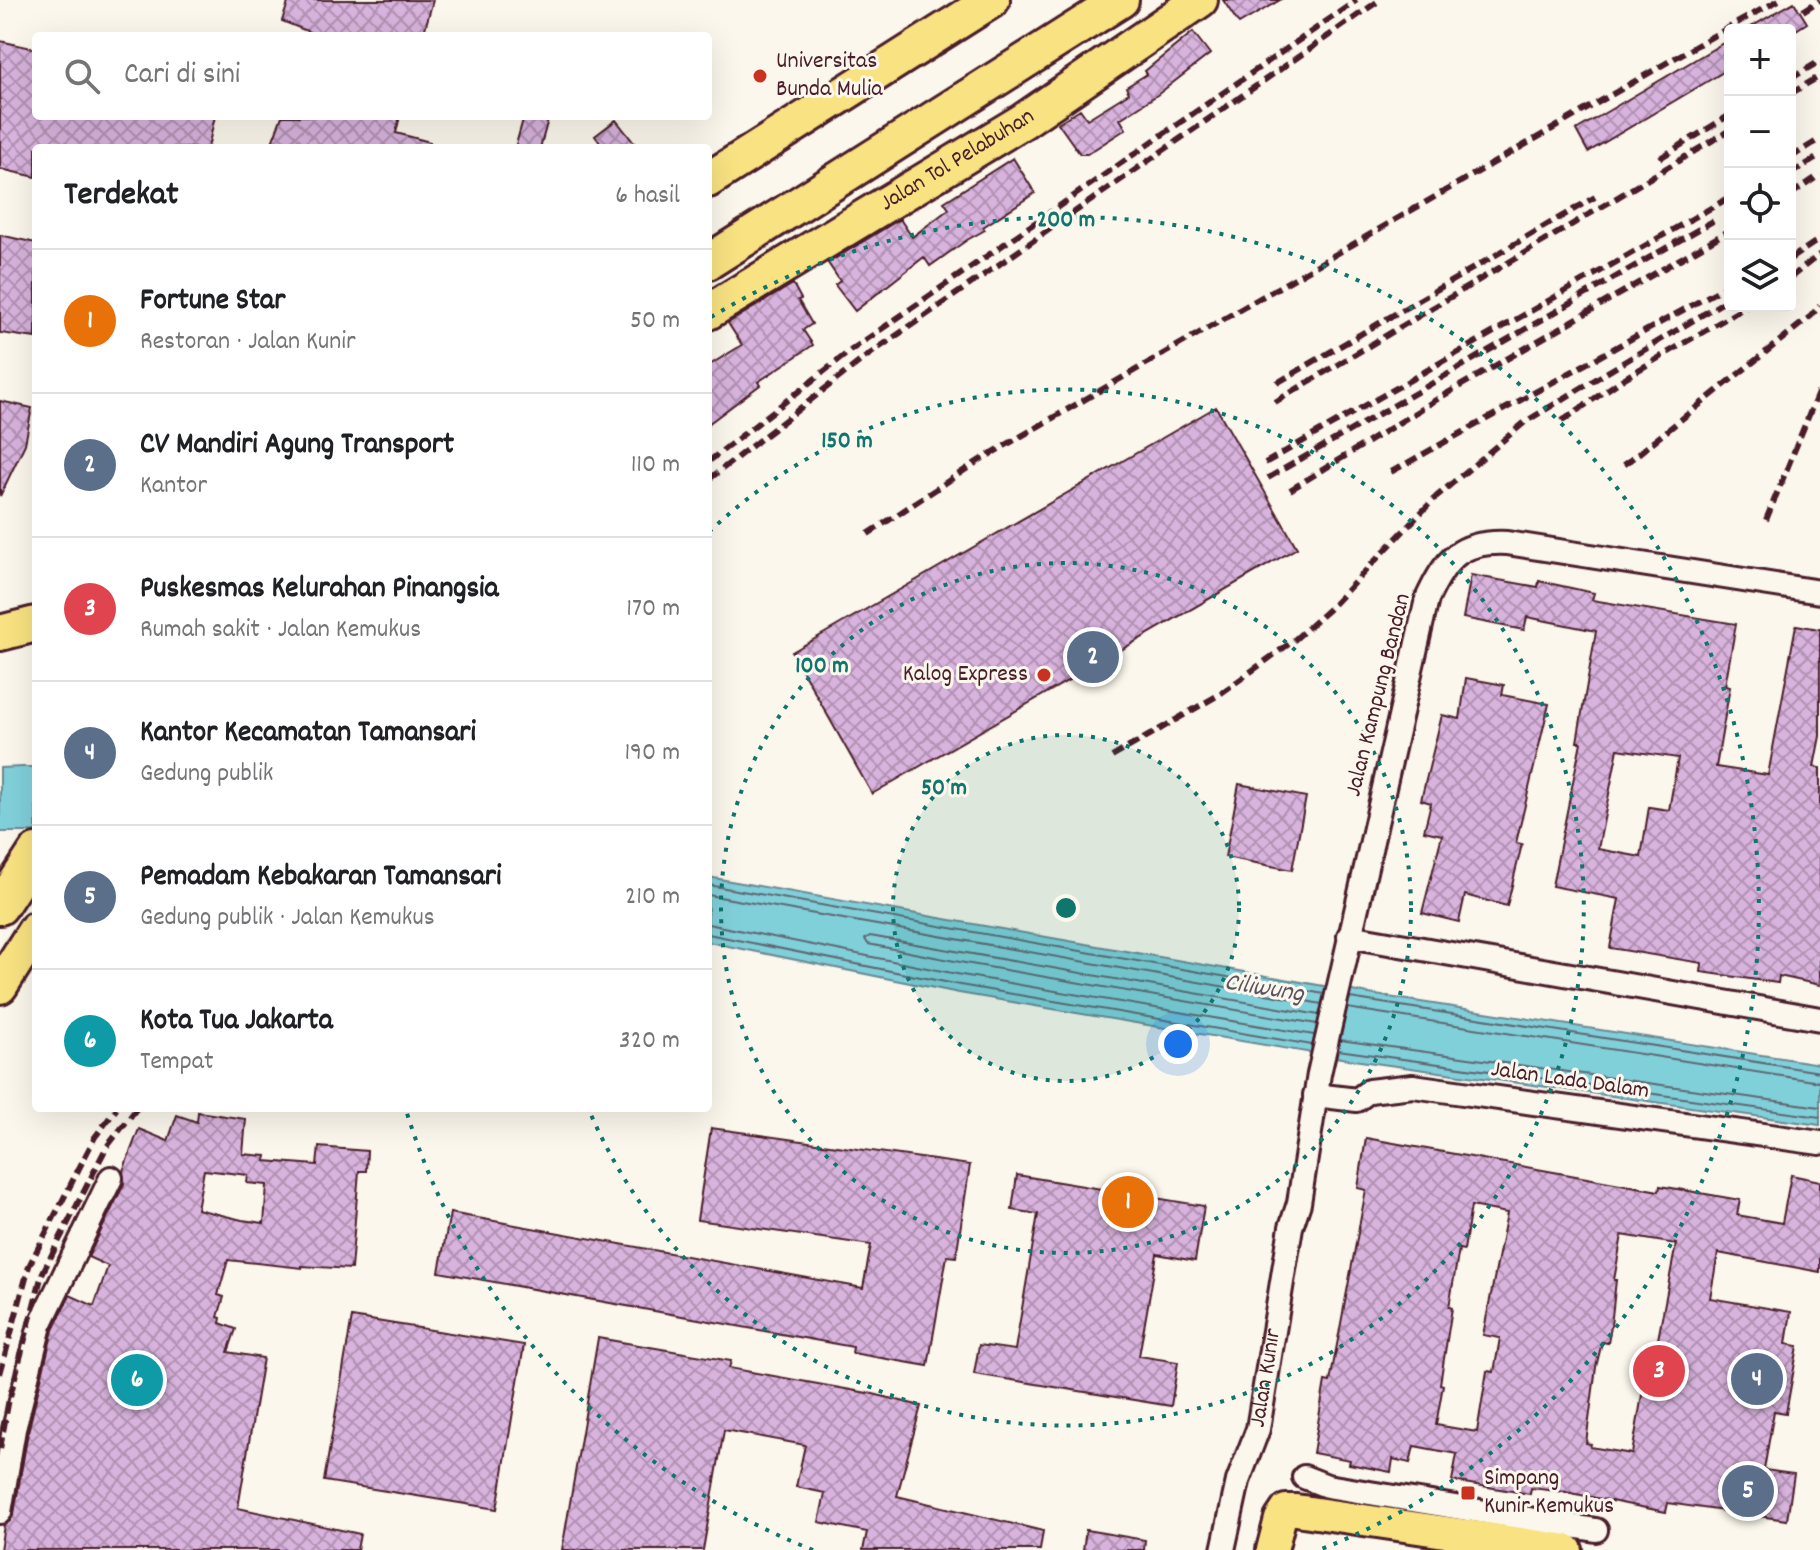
<!DOCTYPE html>
<html lang="id">
<meta charset="utf-8">
<style>
:root{--surface:#fff;--page:#f6f6f6;--text:#202124;--muted:#757577;--line:#e0e0e0;--accent:#d93025}
body{margin:0;font-family:Dekko,sans-serif;background:var(--page);color:var(--text)}
.controls{position:absolute;right:24px;top:24px;display:grid;overflow:hidden;border-radius:8px;box-shadow:0 8px 32px #0002}
.controls button{width:72px;height:72px;display:grid;place-items:center;padding:0;border:0;border-bottom:2px solid var(--line);background:var(--surface);color:var(--text);font:40px sans-serif}
.you{position:absolute;left:1178px;top:1044px;width:28px;height:28px;margin:-20px;border:6px solid #fff;border-radius:50%;background:#1a73e8;box-shadow:0 0 0 12px #1a73e833}
.badge{display:grid;place-items:center;width:52px;height:52px;border-radius:50%;background:var(--accent);color:#fff;font-size:26px;font-weight:700}
.pin{position:absolute;translate:-50% -50%;border:4px solid #fff;box-shadow:0 2px 8px #0006}
.list{margin:0;padding:0;list-style:none}
h2{display:flex;justify-content:space-between;align-items:center;height:104px;margin:0;padding:0 32px;font-size:34px}
h2 small{font-size:26px;font-weight:400;color:var(--muted)}
.list li{display:grid;grid-template-columns:52px 1fr auto;gap:24px;align-items:center;box-sizing:border-box;height:144px;padding:0 32px;border-top:2px solid var(--line)}
.list b{display:block;font-size:30px;white-space:nowrap}
.list p{margin:0;font-size:26px;white-space:nowrap;color:var(--muted)}
.list em{font-size:26px;font-style:normal;color:var(--muted)}
.icon{flex:none;width:44px;height:44px;fill:none;stroke:currentColor;stroke-width:2;stroke-linecap:round;stroke-linejoin:round}
.map{position:relative;flex:none;width:1820px;height:1550px;overflow:hidden}
.search{position:absolute;background:var(--surface);box-shadow:0 8px 32px #0002;left:32px;top:32px;width:680px;height:88px;display:flex;align-items:center;gap:20px;box-sizing:border-box;padding:0 28px;border-radius:8px;color:var(--muted);font-size:30px}
.panel{position:absolute;background:var(--surface);box-shadow:0 8px 32px #0002;left:32px;top:144px;width:680px;height:968px;border-radius:8px}
.map>svg:first-child{display:block}
</style>
<div class="map">
<svg width="1820" height="1550" viewBox="0 0 1820 1550">
<defs>
<pattern id="building-cross-hatch" width="8" height="8" patternUnits="userSpaceOnUse" patternTransform="scale(2)"><rect width="8" height="8" fill="#d8b3dd"/><path d="M0 0l8 8M0 8l8-8" fill="none" stroke="#b191b3"/></pattern>
</defs>
<rect width="100%" height="100%" fill="#fbf7ec"/>
<filter id="ink" filterUnits="userSpaceOnUse"><feTurbulence type="fractalNoise" baseFrequency=".0125" numOctaves="2"/><feDisplacementMap in="SourceGraphic" scale="16" xChannelSelector="R" yChannelSelector="G"/><feConvolveMatrix kernelMatrix="1 2 1 2 8 2 1 2 1" color-interpolation-filters="sRGB"/></filter>
<g filter="url(#ink)">
<path fill="#80d0da" stroke="#6a8994" stroke-width="2" d="M23,767h13v65h-36v-64z
M708,877l661,117 451,70v61l-467,-65 -394,-67 -251,-51z"/>
<g fill="none" stroke-linecap="round" stroke-linejoin="round">
<path stroke="#606671" stroke-width="2" d="M708,885l616,109
M708,895l614,109
M708,924l254,51 352,60
M708,934l252,51 352,60
M1350,998l470,74
M1347,1008l473,74
M1317,1024l-352,-61 -97,-19 -3,-5 5,-3 449,79
M1340,1040l480,67
M1338,1050l482,67"/>
</g>
<path fill="url(#building-cross-hatch)" stroke="#4a1f2b" stroke-width="2" fill-rule="evenodd" d="M289,0h144l-10,36h-104l-37,-15z
M1223,0h57l-41,24z
M1794,2l13,21 -11,7h-50z
M1193,32l17,22 -53,41 -37,24 6,10 -39,25h-7l-22,-31 22,-14 7,10 42,-26 -3,-6 21,-13 -2,-3z
M1730,39v29l-142,84 -12,-22z
M0,41l36,8v67h179l-7,32h-172v29l-36,-8z
M282,116h118l-4,17 34,9 -1,6h-159z
M524,116h25l-9,32h-25z
M616,120l22,28h-34l-9,-12z
M1013,158l22,35 -52,34 2,3 -18,10 -37,26 -6,-9 -69,54 -20,-26 5,-4 -12,-18 72,-44 12,18 37,-28 -5,-7z
M0,235l36,8v95l-36,-5z
M793,284l8,15 -3,1 14,24 -9,6 10,15 -55,37 2,3 -52,39v-58l34,-21 -14,-22z
M0,401l32,7 -7,36 -25,52z
M1216,407l81,141 -425,246 -80,-142z
M1471,575l67,12 1,-6 55,12 -2,7 144,24 -11,62 5,1 -14,80 52,8 28,-150 24,4v107l-6,31 6,1v217l-41,-9 -1,7 -77,-11 1,-9 -92,-15 9,-49 -67,-13 29,-144h-4l19,-111 -69,-14 -3,13 -61,-12zM1618,749l60,9 -9,52 -20,-3 -8,50 -43,-8z
M1466,678l38,7 -2,10 47,9 -33,139 6,1 -15,62 -42,-11 -6,27 -37,-9 20,-78 -18,-4 7,-28 -10,-3 21,-85 18,4z
M1239,784l67,13 -14,73 -67,-13z
M198,1112l48,7 -3,35 23,2 -1,5 52,4 2,-18 48,4 -1,20h-7l-8,98 -49,-3v2l-74,-8 -10,35 6,2 -6,20 3,1 -1,5 16,6 -8,23 35,6 -25,150 122,26 -3,16h-357l4,-25 6,-4 4,-7 14,-82 25,-102 17,-35 24,11 14,-40 -20,-9 36,-73 -1,-13 16,-42 29,12 9,-26 20,7zM204,1170l44,5 -1,8 20,2 -3,38 -22,-3 -45,-11z
M711,1128l259,37 -14,92 -9,-1 -19,110 -76,-13 1,-6 -414,-75 11,-59 413,75 8,-43 -174,-25z
M1366,1138l293,53 1,-5 80,14 -3,15 45,8 9,-48 29,6v91l-102,-19 -8,45 81,14 -5,32 12,2 -12,67 -12,-2 -10,59 30,4 -7,46 -119,-17 -2,9 -100,-20 -35,-4 -1,6 -78,-13 5,-27 -43,-8 -4,17 -17,-4 -2,13 -42,-8 1,-4 -37,-7 12,-72 5,1 36,-192 -8,-2zM1471,1206l36,7 -24,122 17,3 -6,34 -7,-1 -10,61 -41,-7 7,-40 -3,-1 12,-76 -3,-1 10,-58 5,1zM1622,1235l54,9 -20,106h-3l-5,28 -3,-1 -13,77 -42,-7 1,-3 -5,-1 10,-76 6,-25 6,1 3,-17 5,-46h-2z
M1017,1175l187,31 -9,55 -38,-7 -18,102 39,6 -7,44 -197,-32 5,-29 36,5 23,-136 -26,-4z
M352,1317l172,28 -27,164 -173,-28z
M598,1338l133,23 -2,7 144,26 48,12 -24,90 146,35 -3,19h-177l4,-18 -48,-10 6,-29 -29,-6 9,-42 -81,-15 -21,120h-141z
M1086,1530l59,10 -1,10h-61z"/>
<g fill="none" stroke-linecap="round" stroke-linejoin="round">
<defs>
<g id="minor">
<path d="M1349,936l471,83"/>
<path d="M1315,1095l42,5 12,-9 44,-5 407,57"/>
<path d="M1304,1477l23,9 269,44"/>
<path d="M0,1512l14,-83 26,-104 71,-147"/>
<path id="s1" d="M1223,1550l15,-69 20,-52 33,-202 8,-24 20,-129 108,-475c19,-41 33,-58 80,-56l313,49"/>
</g>
<path id="major" d="M1272,1550l8,-31 6,-9h10l271,40"/>
<g id="highway">
<path d="M708,180l284,-180"/>
<path d="M708,262l413,-262"/>
<path id="s2" d="M708,312l315,-191 177,-121"/>
<path d="M0,633l36,-9"/>
<path d="M0,907l36,-55"/>
<path d="M0,986l36,-57"/>
</g>
</defs>
<use href="#minor" stroke="#4a1f2b" stroke-width="28"/>
<use href="#major" stroke="#4a1f2b" stroke-width="36"/>
<use href="#highway" stroke="#4a1f2b" stroke-width="40"/>
<use href="#minor" stroke="#fbf7ec" stroke-width="22"/>
<use href="#major" stroke="#f8e281" stroke-width="30"/>
<use href="#highway" stroke="#f8e281" stroke-width="34"/>
<path stroke="#4a1f2b" stroke-width="6" stroke-dasharray="12 6" stroke-linecap="butt" d="M1803,11l17,-11
M1790,79l30,-18
M1790,94l30,-18
M1660,158l70,-43
M1790,158l30,-19
M1790,174l30,-18
M1790,195l30,-20
M1790,259l30,-20
M1790,278l30,-24
M1277,383l318,-186
M1275,402l455,-272
M1562,421l61,-42 124,-73
M708,462l146,-114 503,-348
M1265,463l465,-266
M1624,465l187,-149 9,-11
M1391,472l339,-188
M1268,478l445,-257
M708,480l159,-124 513,-356
M1290,490l149,-92 291,-168
M1766,520l54,-132
M868,534l112,-74 726,-420 73,-40
M1112,757l108,-63 73,-53 35,-31 109,-114 88,-74 205,-124
M0,1374l29,-108 66,-129 22,-29
M0,1449l8,-45 34,-130 64,-126 31,-40"/>
</g>
</g>
<circle cx="1066" cy="908" r="173" fill="#0f766e" fill-opacity=".12"/>
<g fill="none" stroke="#0f766e" stroke-width="4" stroke-dasharray="4 8">
<circle cx="1066" cy="908" r="173"/>
<circle cx="1066" cy="908" r="345"/>
<path d="M709 532A518 518 0 1 1 589 1110"/>
<path d="M813 1550A690 690 0 0 1 406 1110M711 317A690 690 0 1 1 1319 1550"/>
</g>
<g fill="#c8321e" stroke="#fbf7ec" stroke-width="3">
<circle cx="760" cy="76" r="8"/>
<circle cx="1044" cy="675" r="8"/>
<rect x="1460" y="1485" width="16" height="16" rx="4"/>
</g>
<g text-anchor="middle" dominant-baseline="central" stroke-width="6" stroke-linejoin="round" paint-order="stroke">
<g font-size="24" fill="#4a1f2b" stroke="#fbf7ec" text-anchor="start">
<text x="776" y="62">Universitas<tspan x="776" dy="28">Bunda Mulia</tspan></text>
<text x="1028" y="675" text-anchor="end">Kalog Express</text>
<text x="1484" y="1479">Simpang<tspan x="1484" dy="28">Kunir Kemukus</tspan></text>
</g>
<g font-size="24" fill="#4a1f2b" stroke="#fbf7ec">
<text stroke="none"><textPath href="#s2" startOffset="292">Jalan Tol Pelabuhan</textPath></text>
<text transform="translate(1379 695) rotate(-76)">Jalan Kampung Bandan</text>
<text transform="translate(1570 1081) rotate(8)">Jalan Lada Dalam</text>
<text stroke="none"><textPath href="#s1" startOffset="178">Jalan Kunir</textPath></text>
</g>
<g font-size="26" font-style="italic" fill="#5a5460" stroke="#fbf7ec">
<text transform="translate(1264 989) rotate(9)">Ciliwung</text>
</g>
</g>
<circle cx="1066" cy="908" r="12" fill="#0f766e" stroke="#fbf7ec" stroke-width="4"/>
<g font-size="24" text-anchor="middle" font-weight="bold" fill="#0f766e" stroke="#fbf7ec" stroke-width="6" stroke-linejoin="round" paint-order="stroke">
<text x="1066" y="226">200 m</text>
<text x="847" y="447">150 m</text>
<text x="822" y="672">100 m</text>
<text x="944" y="794">50 m</text>
</g>
</svg>
<div class="controls">
<button>+</button>
<button>−</button>
<button><svg class="icon" aria-label="locate" viewBox="0 0 24 24"><circle cx="12" cy="12" r="6"/><path d="M12 2v4M12 18v4M2 12h4M18 12h4"/></svg></button>
<button><svg class="icon" aria-label="layers" viewBox="0 0 24 24"><path d="M12 4l9 5-9 5-9-5zM3 14l9 5 9-5"/></svg></button>
</div>
<div class="you"></div>
<div class="pin badge" style="left:1128px;top:1202px;background:#e8710a">1</div>
<div class="pin badge" style="left:1093px;top:657px;background:#5c6f8a">2</div>
<div class="pin badge" style="left:1659px;top:1371px;background:#e0444e">3</div>
<div class="pin badge" style="left:1757px;top:1379px;background:#5c6f8a">4</div>
<div class="pin badge" style="left:1748px;top:1491px;background:#5c6f8a">5</div>
<div class="pin badge" style="left:137px;top:1380px;background:#0f9aa8">6</div>
<div class="search"><svg class="icon" aria-label="search" viewBox="0 0 24 24"><circle cx="10" cy="10" r="6"/><path d="M15 15l6 6"/></svg>Cari di sini</div>
<section class="panel">
<h2>Terdekat<small>6 hasil</small></h2>
<ul class="list">
<li><span class="badge" style="background:#e8710a">1</span><div><b>Fortune Star</b><p>Restoran · Jalan Kunir</p></div><em>50 m</em></li>
<li><span class="badge" style="background:#5c6f8a">2</span><div><b>CV Mandiri Agung Transport</b><p>Kantor</p></div><em>110 m</em></li>
<li><span class="badge" style="background:#e0444e">3</span><div><b>Puskesmas Kelurahan Pinangsia</b><p>Rumah sakit · Jalan Kemukus</p></div><em>170 m</em></li>
<li><span class="badge" style="background:#5c6f8a">4</span><div><b>Kantor Kecamatan Tamansari</b><p>Gedung publik</p></div><em>190 m</em></li>
<li><span class="badge" style="background:#5c6f8a">5</span><div><b>Pemadam Kebakaran Tamansari</b><p>Gedung publik · Jalan Kemukus</p></div><em>210 m</em></li>
<li><span class="badge" style="background:#0f9aa8">6</span><div><b>Kota Tua Jakarta</b><p>Tempat</p></div><em>320 m</em></li>
</ul>
</section>
</div>
